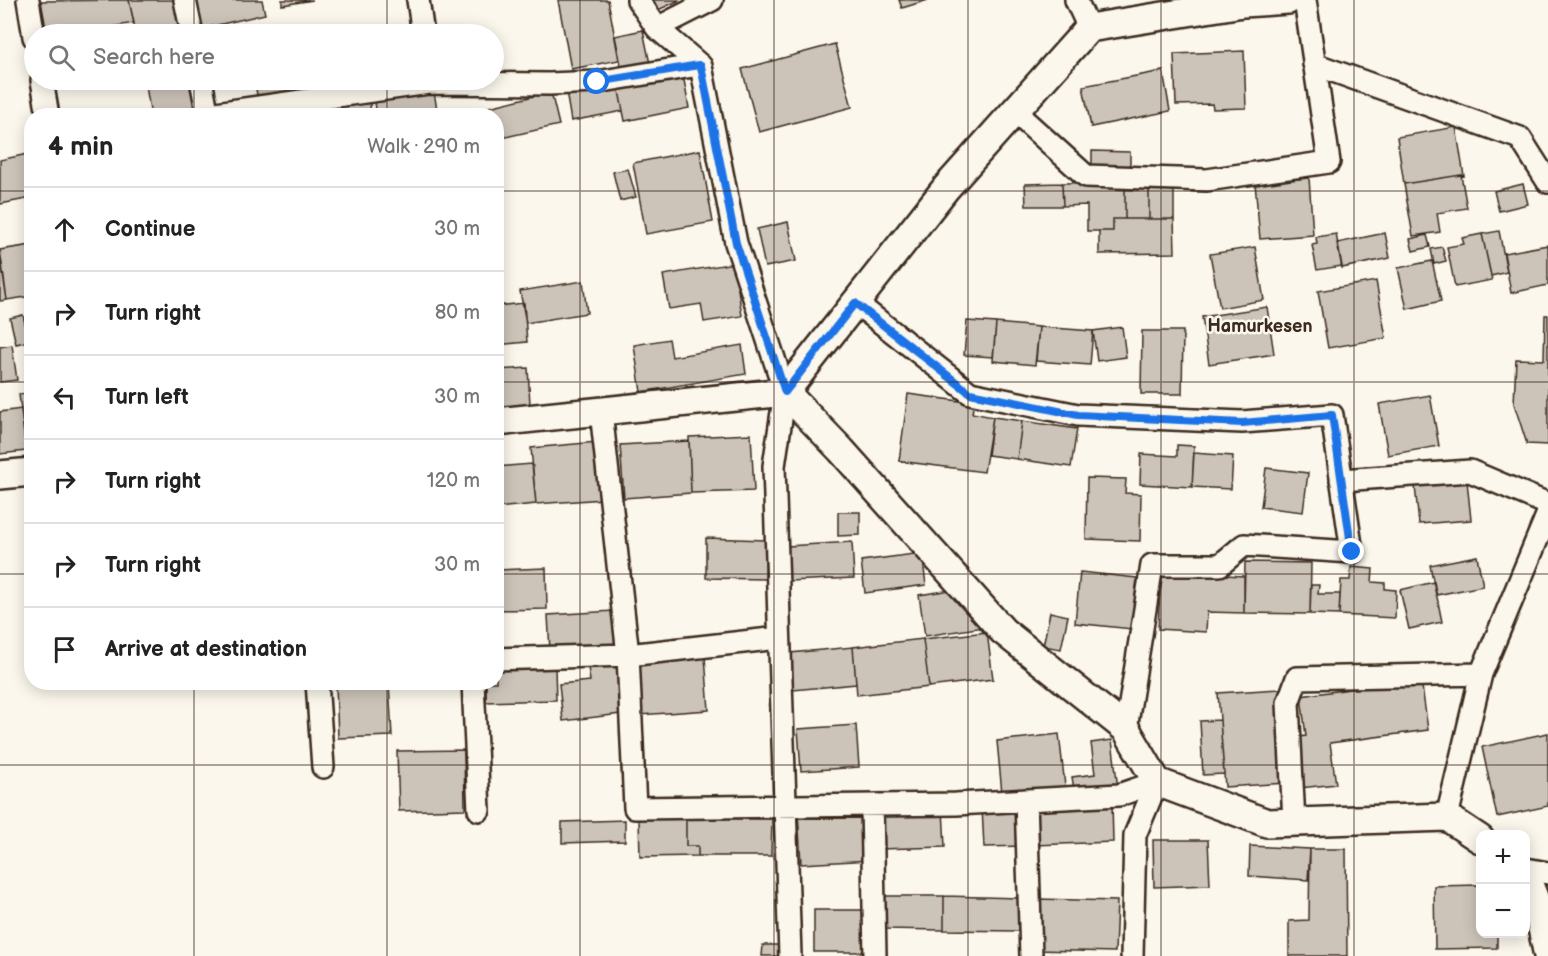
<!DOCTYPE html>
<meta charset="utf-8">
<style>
:root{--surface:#fff;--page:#f6f6f6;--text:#222;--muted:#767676;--line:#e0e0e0}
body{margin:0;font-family:"Balsamiq Sans",sans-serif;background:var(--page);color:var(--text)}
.controls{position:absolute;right:18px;bottom:18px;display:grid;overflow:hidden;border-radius:12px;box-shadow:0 3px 15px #0003}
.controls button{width:54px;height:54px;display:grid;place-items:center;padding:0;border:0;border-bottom:2px solid var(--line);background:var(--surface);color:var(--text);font:30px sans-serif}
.stop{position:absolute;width:18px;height:18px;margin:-14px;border:4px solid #1a73e8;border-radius:50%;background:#fff}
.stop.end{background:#1a73e8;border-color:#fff;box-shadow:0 2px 6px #0008}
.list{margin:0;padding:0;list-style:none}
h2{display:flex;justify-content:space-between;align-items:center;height:78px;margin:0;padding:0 24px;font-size:26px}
h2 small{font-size:20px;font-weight:400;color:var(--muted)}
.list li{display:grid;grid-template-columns:39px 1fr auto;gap:18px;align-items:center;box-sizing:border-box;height:84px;padding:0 24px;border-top:2px solid var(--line)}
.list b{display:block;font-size:22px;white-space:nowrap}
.list em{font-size:20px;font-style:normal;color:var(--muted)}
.icon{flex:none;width:33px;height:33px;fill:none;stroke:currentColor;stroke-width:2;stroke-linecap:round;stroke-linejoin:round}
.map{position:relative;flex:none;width:1548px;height:956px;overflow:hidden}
.search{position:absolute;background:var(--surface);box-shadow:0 3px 15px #0003;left:24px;top:24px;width:480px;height:66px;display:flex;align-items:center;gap:15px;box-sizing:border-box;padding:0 21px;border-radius:33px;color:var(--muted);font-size:22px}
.panel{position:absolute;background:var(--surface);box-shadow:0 3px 15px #0003;left:24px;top:108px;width:480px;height:582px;border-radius:24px}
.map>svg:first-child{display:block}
</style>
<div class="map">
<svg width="1548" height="956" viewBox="0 0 1548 956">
<rect width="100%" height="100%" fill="#fbf7ec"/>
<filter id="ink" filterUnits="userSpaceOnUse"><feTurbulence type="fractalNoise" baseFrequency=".0167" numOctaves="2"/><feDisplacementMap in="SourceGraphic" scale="12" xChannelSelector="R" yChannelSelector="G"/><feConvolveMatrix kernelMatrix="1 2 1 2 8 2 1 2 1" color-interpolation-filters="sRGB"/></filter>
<g filter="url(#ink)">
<path fill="#ccc4b9" stroke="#3b2a1e" stroke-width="1.5" d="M129,0h49l6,34h-48z
M129,0l5,23 -62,11h-25l-6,-33z
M194,0h68l3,14 -65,15z
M282,0h31l-31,5z
M558,0h50l11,60 -48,9z
M653,0h27l-22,10z
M899,0h29l-26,8z
M643,30l8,39 -28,6 -8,-39z
M835,44l17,63 -93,25 -17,-63z
M1244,51l2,57 -33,1 -1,-5 -36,1 -2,-51z
M682,69l7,39 -64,13 -8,-40z
M1163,71l7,40 -79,16 -8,-41z
M145,80h48l6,36h-48z
M255,80h43l3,18 -43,6z
M617,81l6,30 -52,10 -5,-30z
M434,92l4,24h-61l-2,-14z
M551,92l8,33 -62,14 -1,-23h-5l-2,-9z
M370,103l1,13h-81v-3z
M1456,127l8,49 -3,-1 -57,9 -7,-47z
M700,150l13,72 -67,12 -13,-71z
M1092,151l38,1v18l-38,-1z
M32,153v45l-32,6v-44z
M628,169l8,28 -16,4 -7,-29z
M1461,175l6,33 -30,5 3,19 -27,4 -9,-52z
M1309,178l4,57 -53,4 -5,-56z
M1125,182v37h-12v12h-26v-26l-24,1 -1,-23z
M1062,183l1,23h-37l-1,-22z
M1523,184l5,20 -29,7 -5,-20z
M1125,189h24v30h-24z
M1149,189l25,1v29h-25z
M1113,219h61l1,34 -76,1v-23h14z
M788,222l8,39 -31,6 -8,-38z
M1499,231l8,41 -16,4 -9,-42z
M1385,233l5,25 -48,10 -5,-25z
M1336,234l6,32 -25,4 -5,-25 5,-1 -1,-7z
M1482,234l10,46 -37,7 -8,-40 17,-3 -2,-6z
M1427,235l3,12 -17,4 -3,-12z
M32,245v51l-25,4 -7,-50z
M1548,245v40l-37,8 -7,-40z
M1255,247l9,53 -44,8 -10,-54z
M1442,247l4,14 -12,3 -3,-15z
M0,257l7,43 -7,1z
M1432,261l9,40 -34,8 -9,-41z
M734,263l8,53 -38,6 -3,-18 -32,5 -6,-34z
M583,281l4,32 -61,10 -6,-32z
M1376,281l10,57 -58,10 -10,-57z
M524,303l3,39 -31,3v-39z
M1267,307l7,47 -65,10 -7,-47z
M23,315l6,26 -13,3 -6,-26z
M1545,315h3v130l-21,-1 -13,-40 2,-45 28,1z
M967,321l29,2 -3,34 -29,-2z
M996,323l43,4 -4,38 -42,-4z
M1039,327l54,4 -3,34 -54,-4z
M1122,327l4,30 -29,4 -4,-30z
M1142,331h41l-1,63h-41z
M669,339l3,18 70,-12 4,29 -105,18 -7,-47z
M12,345l5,35 -17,2v-35z
M528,368l2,37 -34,2v-37z
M32,393v57l-6,1 -7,-57z
M908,394l66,9 -2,10 21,4 -9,55 -85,-11z
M1430,395l9,51 -51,9 -9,-51z
M21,409l5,42 -26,3v-42z
M993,417l29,4 -5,38 -29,-4z
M1022,421l55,8 -6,38 -54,-8z
M751,434l3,57 -63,2 -2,-56z
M689,441l2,52 -67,5 -4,-53z
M597,442l6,57 -67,5 -5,-56z
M1177,445l17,1 -2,41 -52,-3 1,-30 36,2z
M1194,453l39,3 -2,33 -39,-2z
M532,464l4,40 -40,4v-41z
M1266,468l42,5 -5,39 -42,-5z
M1087,478l39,1 -1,14 16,1 -1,47 -54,-2z
M1467,481l4,39 -52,4 -4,-38z
M838,512h22v23l-22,1z
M706,538l60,2 -1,39 -59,-1z
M852,542l2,36 -65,3 -2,-35z
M922,553l4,32 -61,8 -4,-32z
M1477,556l6,30 -47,9 -6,-30z
M1245,562l66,1 -1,51 -66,-1z
M1351,567l22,2 -1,13 13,1v6l11,1 -1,28 -56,-3 2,-35h9z
M546,568l1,41 -51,1v-40z
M1080,572l57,6 -5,51 -57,-6z
M1161,572l83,4v37l-37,-1 -1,20 -48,-3z
M1434,582l8,40 -33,7 -9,-39z
M1311,585h8l-1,9h22l-1,21 -29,-1z
M951,590l33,37 -59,9 -6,-41z
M614,611l2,36 -66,4 -2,-36z
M1050,612l18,4 -7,33 -18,-3z
M987,632l6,47 -64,8 -6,-48z
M923,639l6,48 -72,8 -4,-48z
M853,647l3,37 -63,6 -3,-37z
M705,657l4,53 -70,5 -4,-53z
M623,663l6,50 -66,8 -4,-37 31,-3 -2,-14z
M555,668l1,32 -70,2v-20h10v-12z
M1421,679l7,51 -98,13 6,41 -36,4 -7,-50 13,-2 -5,-40z
M389,682l3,54 -54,2 -2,-54z
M1280,689l7,94 -62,4 -7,-94z
M1220,720l4,54 -21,1 -3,-54z
M856,725l3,42 -58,4 -3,-42z
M1548,733v73l-51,11 -15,-70z
M1059,734l6,52 -63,7 -5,-52z
M1112,740l6,49 -43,6 -3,-18 23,-3 -4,-31z
M464,750l1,59 -66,2 -2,-60z
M1112,803l1,39 -79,3 -1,-40z
M1024,807l2,39 -42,1 -2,-39z
M868,808l3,52 -70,4 -3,-52z
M943,809l2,38 -66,2 -1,-39z
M639,818h47v28h12v10l-58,1z
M686,818l86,1 -1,37h-73v-10h-12z
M625,820v21l-63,2v-21z
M1153,840h55l2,45 -56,2z
M1250,846l60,3 -2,31 -59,-4z
M1310,849h36l1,107h-58v-35l20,-1z
M1480,885v49h17v14l-62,1 -1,-63z
M883,896h61v34l-61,-1z
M944,896l75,2 -1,33 -74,-1z
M1037,899l80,2 -2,51 -79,-2z
M814,910h53v42h-53z
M763,945h20l-1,11h-20z"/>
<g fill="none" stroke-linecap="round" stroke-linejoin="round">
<defs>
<path id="minor" d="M28,0l6,37
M185,0l7,34
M418,0l5,34
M638,0l19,28 44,38 35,177 49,149 -11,74 16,490
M1076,0l13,28
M657,28l55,-28
M1314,64l206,74 28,44
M42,80l6,36
M201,80l7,36
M1014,111l72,65 121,4 122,-18 -24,-162
M208,114l221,-31 120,1 48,-2 102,-17
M856,303l114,90 108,22 164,7 90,-7 20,137 -108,-7 -24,20h-68l-26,164
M601,411l27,244 7,153 321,-4 163,-9 38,-13
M1341,480l129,-9 78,33
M496,659l132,-4 151,-17
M317,682l6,85
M473,682l6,128
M1026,800l5,156
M872,806l3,150
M1447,817l34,-143 67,-161
M1294,822l-6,-119 9,-25 184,-4
M1526,869l22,4
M1132,956l3,-121 22,-53"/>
<path id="tertiary" d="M785,392l161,-204 143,-160 154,-25 45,-3
M496,422l289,-30 56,58 162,181 123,98 31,53 110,41 180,-6 33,22
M0,475l32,-3
M1526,877l11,28 11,51"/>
</defs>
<use href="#minor" stroke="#3b2a1e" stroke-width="26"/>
<use href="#tertiary" stroke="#3b2a1e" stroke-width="32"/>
<use href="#minor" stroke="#fbf7ec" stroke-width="21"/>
<use href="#tertiary" stroke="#fbf7ec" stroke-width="27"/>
</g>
</g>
<g fill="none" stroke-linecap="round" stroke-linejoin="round" filter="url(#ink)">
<path stroke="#1a73e8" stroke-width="8" d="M597,82l102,-17 2,1 35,177 49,149 70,-89 115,90 108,22 164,8 90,-8 20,137"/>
</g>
<path fill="none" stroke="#3b2a1e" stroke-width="1.5" stroke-opacity="0.55" d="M194,0v34M387,0v34M580,0v956M774,0v956M968,0v956M1161,0v956M1354,0v956M194,80v36M387,80v36M0,191h32M496,191h1052M0,382h32M496,382h1052M0,574h32M496,574h1052M194,682v274M387,682v274M0,765h1548"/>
<g text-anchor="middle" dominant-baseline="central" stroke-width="5" stroke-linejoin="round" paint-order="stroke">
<g font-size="18" font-weight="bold" fill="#3b2a1e" stroke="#fbf7ec">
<text x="1260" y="326">Hamurkesen</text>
</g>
</g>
</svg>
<div class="controls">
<button>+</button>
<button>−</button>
</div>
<div class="stop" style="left:597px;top:82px"></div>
<div class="stop end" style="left:1352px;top:552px"></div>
<div class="search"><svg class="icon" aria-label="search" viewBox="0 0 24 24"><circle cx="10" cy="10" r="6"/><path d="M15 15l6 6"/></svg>Search here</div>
<section class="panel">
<h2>4 min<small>Walk · 290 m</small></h2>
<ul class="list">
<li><svg class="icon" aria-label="ahead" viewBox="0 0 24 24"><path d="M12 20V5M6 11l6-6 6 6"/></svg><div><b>Continue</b></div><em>30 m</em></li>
<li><svg class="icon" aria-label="right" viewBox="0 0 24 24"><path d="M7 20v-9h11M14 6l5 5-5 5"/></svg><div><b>Turn right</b></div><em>80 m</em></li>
<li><svg class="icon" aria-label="left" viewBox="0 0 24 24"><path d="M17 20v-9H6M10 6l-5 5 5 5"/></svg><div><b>Turn left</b></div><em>30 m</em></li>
<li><svg class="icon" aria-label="right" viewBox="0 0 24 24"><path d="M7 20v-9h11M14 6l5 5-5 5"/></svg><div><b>Turn right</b></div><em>120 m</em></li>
<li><svg class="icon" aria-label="right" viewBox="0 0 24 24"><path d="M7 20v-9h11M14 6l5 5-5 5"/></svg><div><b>Turn right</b></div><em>30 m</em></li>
<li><svg class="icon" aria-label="arrive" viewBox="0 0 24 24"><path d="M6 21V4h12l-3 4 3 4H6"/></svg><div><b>Arrive at destination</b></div></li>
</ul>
</section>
</div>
